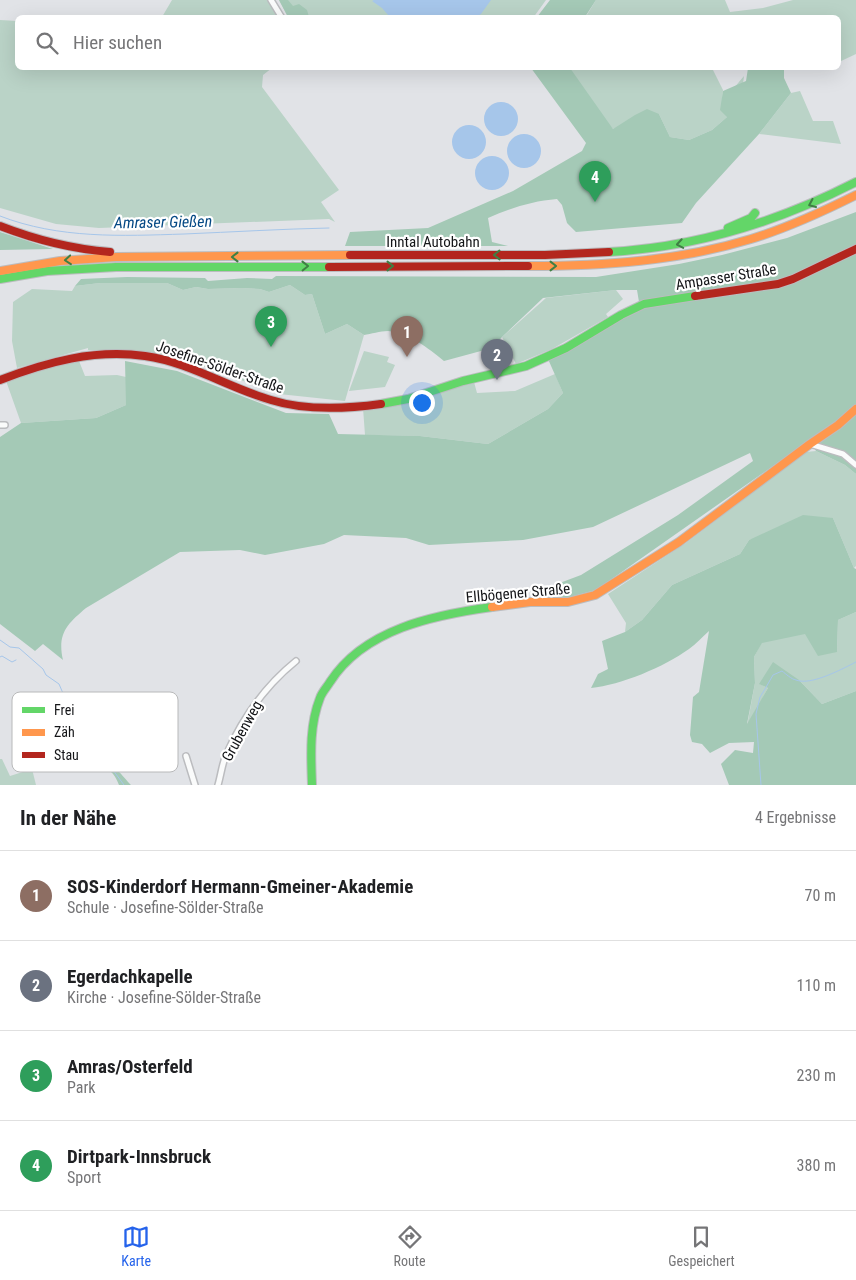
<!DOCTYPE html>
<html lang="de">
<meta charset="utf-8">
<style>
:root{--surface:#fff;--page:#f6f6f6;--text:#202124;--muted:#757577;--line:#e0e0e0;--accent:#2563eb}
body{margin:0;font-family:"Roboto Condensed",sans-serif;background:var(--page);color:var(--text)}
.you{position:absolute;left:421px;top:402px;width:18px;height:18px;margin:-12px;border:4px solid #fff;border-radius:50%;background:#1a73e8;box-shadow:0 0 0 8px #1a73e833}
.badge{display:grid;place-items:center;width:32px;height:32px;border-radius:50%;background:var(--accent);color:#fff;font-size:16px;font-weight:700}
.pin{position:absolute;translate:-50% -41px;filter:drop-shadow(0 1px 2px #0008)}
.pin::after{content:'';position:absolute;top:26px;width:18px;height:15px;background:inherit;clip-path:polygon(0 0,100% 0,50% 100%)}
.list{margin:0;padding:0;list-style:none}
h2{display:flex;justify-content:space-between;align-items:center;height:65px;margin:0;padding:0 20px;font-size:21px}
h2 small{font-size:16px;font-weight:400;color:var(--muted)}
.list li{display:grid;grid-template-columns:32px 1fr auto;gap:15px;align-items:center;box-sizing:border-box;height:90px;padding:0 20px;border-top:1px solid var(--line)}
.list b{display:block;font-size:19px;white-space:nowrap}
.list p{margin:0;font-size:16px;white-space:nowrap;color:var(--muted)}
.list em{font-size:16px;font-style:normal;color:var(--muted)}
.icon{flex:none;width:28px;height:28px;fill:none;stroke:currentColor;stroke-width:2;stroke-linecap:round;stroke-linejoin:round}
.map{position:relative;flex:none;width:856px;height:785px;overflow:hidden}
.search{position:absolute;background:var(--surface);box-shadow:0 5px 20px #0002;left:15px;right:15px;top:15px;height:55px;display:flex;align-items:center;gap:12px;box-sizing:border-box;padding:0 18px;border-radius:8px;color:var(--muted);font-size:19px}
.sheet{height:425px;background:var(--surface)}
nav{display:flex;justify-content:space-around;align-items:center;box-sizing:border-box;height:70px;border-top:1px solid var(--line);background:var(--surface);font-size:14px;color:var(--muted)}
nav a{display:grid;justify-items:center;gap:2px}
nav .on{color:var(--accent)}
.map>svg:first-child{display:block}
</style>
<div class="map">
<svg width="856" height="785" viewBox="0 0 856 785">
<rect width="100%" height="100%" fill="#e1e3e7"/>
<path fill="#bad3c7" d="M172,0h96l10,17h-116z
M279,0h267l-13,18 -245,-1z
M596,0h129l5,12 33,-4 30,-8h63v54l-17,8 -1,-44h-253z
M0,20l17,1 1,47h254l-9,7 -1,12 77,103 -18,12 14,20 -6,-3 -230,9 -43,-4 -56,-16z
M540,68h172l11,22 -1,12 22,-26 -5,40 -38,27 27,-25 -7,-8 6,7 -15,13 -23,10 -19,-3 -11,-23 -46,15z
M800,91l13,30h20l8,23 -82,-10 32,-41z
M100,283h67l16,7 13,-3 12,2 34,-1 18,1 9,3 21,-7 15,10 7,-1 13,40 22,-10 17,11 -19,66 -66,-7 -96,-35 1,3 -57,-12h-39v-2l-71,20 -5,-27 1,-39 19,-13 40,2 3,-5z
M616,290l7,9 -17,15 2,3 -56,32 -36,15 -14,-27 44,-39z
M364,351l25,6 -2,5 8,3 -10,22 -36,4z
M77,356l8,20 32,-1 9,2v28l-30,13 -75,5 -16,-45z
M555,374l8,19 -15,16 -60,35 -68,-8 -55,-1 -2,-27 111,-26 3,11 38,-2z
M816,451l29,14 11,9v92l-2,2 -21,-50 -84,22 -9,14 -68,31 -30,35 -17,12 1,-9 -18,-29 78,-51 120,-91z
M856,612v79l-34,13 -23,-24 -39,4 8,4 -21,38 8,-43 -1,-26 8,-15 43,-9 32,19 1,-32z
M0,759h2l8,17 22,-7 4,16h-36z"/>
<path fill="#a4c9b6" d="M279,0h9l5,6 6,-2 8,6 2,7h-21z
M550,0h46l-11,17h-48z
M531,68h39l43,61 22,-14 12,-6 12,5 11,23 19,3 23,-10 15,-13 -7,-7 3,-19 23,-10 2,-13h36v10l7,15 -32,41 -63,69 -14,20 -106,9 -9,-9 -5,-18 -5,-6c-25,2 -46,9 -69,19l4,24 16,4h-163l5,-14 78,-4 85,-37 69,-40 4,-8z
M856,212v262l-11,-9 -29,-14 -6,-11 -214,150 -26,7h-30l1,-7 40,-15 97,-60 75,-54 -3,-8 -157,74 -70,13 -94,5 -23,-7 -62,-3 -20,9 -59,11 -25,-5 -60,2 -94,56c-19,16 -29,26 -23,52l-20,-16 -8,7 -35,-27v-187l21,-14 75,-5 30,-13 -1,-44 52,10 109,42 43,1 9,20 82,2 68,8 60,-35 15,-16 -15,-34 92,-51 -3,-18h-21l-73,8 -41,39 -10,11 -48,13c-16,-13 -35,-28 -56,-30 -8,0 -17,3 -24,4l-17,-11 -22,10 -13,-40 -7,1 -15,-10 -21,7 -9,-3 -18,-1 -34,1 -12,-2 -13,3 -16,-7h-67l-25,3 6,-7 46,-2 78,1 3,3 39,-3 25,1 4,-3 320,1 83,-13 43,-9 65,-17z
M0,232l53,17 -53,1z
M803,515l30,3 21,50 2,1v43l-18,8 -1,32 -19,4 -13,-22 -43,9 -8,14 1,26 -8,41 21,-36 -9,-4 14,-22 26,18 23,24 34,-13v94h-127l-8,-21 14,-14 18,3 1,-11 -25,1 -19,10 -8,-9 -10,-2 -2,-7 3,-38 6,-5 10,-61c-7,6 -13,13 -20,18 -25,18 -68,36 -98,39l7,-14 10,-5 -6,-28 23,-9 17,-12 30,-35 68,-31 9,-14z
M73,700l5,1 5,15 1,14 12,18 -1,8 5,6c15,1 22,14 31,23h-12c-4,-11 -11,-21 -24,-14 -11,-4 -12,-15 -14,-26l-4,-2v-6l-7,-3c-1,-9 -1,-17 -9,-21l-1,-4z"/>
<path fill="#a6c6ea" d="M374,0h117l-10,14 -5,3 -78,1 -9,-2 -7,-8 -10,-7z
M484 119a17 17 0 1 1 34 0a17 17 0 1 1-34 0Z
M452 142a17 17 0 1 1 34 0a17 17 0 1 1-34 0Z
M507 151a17 17 0 1 1 34 0a17 17 0 1 1-34 0Z
M475 173a17 17 0 1 1 34 0a17 17 0 1 1-34 0Z"/>
<g fill="none" stroke-linecap="round" stroke-linejoin="round">
<path stroke="#a6c6ea" stroke-width="1" d="M0,216c59,23 122,20 184,18 49,-2 97,-5 145,-6
M0,640l10,7 9,1 24,21 3,6 13,9 25,58 3,15 5,6 6,4 7,-1 8,4 11,15
M0,657l2,-1 10,6 4,-2
M761,785l-5,-71 4,-17 5,-8 8,-14 9,-4c4,3 9,8 14,9 15,6 46,-11 60,-18"/>
<defs>
<path id="street" d="M271,0l11,18
M0,425h5
M810,444l33,10 13,11
M186,756l9,29
M218,785c3,-10 4,-21 8,-30 16,-36 39,-69 70,-94"/>
<path id="fast" d="M728,228l23,-10 4,-5
M609,252c88,-5 169,-30 247,-70
M0,279l47,-8 69,-4h213
M381,404l27,-5 55,-18 63,-15 40,-18 55,-33 23,-11 51,-8
M312,785c-1,-29 -3,-59 8,-87 2,-6 7,-11 10,-16 34,-53 104,-67 162,-75"/>
<path id="slow" d="M528,266c75,0 151,-5 223,-27 36,-11 71,-27 105,-44
M0,271l60,-10 56,-4 234,-2
M492,607l38,-5h38l27,-7 84,-53 131,-98 28,-19 18,-16"/>
<path id="jam" d="M0,226c36,14 72,23 110,26
M350,255h195l64,-3
M329,267l199,-1
M695,296l83,-12 15,-5 63,-30
M0,380c47,-18 94,-31 145,-24 44,6 84,32 126,44 35,11 74,9 110,4"/>
</defs>
<use href="#street" stroke="#bbbcbf" stroke-width="8"/>
<use href="#fast" stroke="#bbbcbf" stroke-width="10"/>
<use href="#slow" stroke="#bbbcbf" stroke-width="10"/>
<use href="#jam" stroke="#bbbcbf" stroke-width="10"/>
<use href="#street" stroke="#fafbfb" stroke-width="5"/>
<use href="#fast" stroke="#63d668" stroke-width="8"/>
<use href="#slow" stroke="#ff974d" stroke-width="8"/>
<use href="#jam" stroke="#b3261e" stroke-width="8"/>
</g>
<defs><path id="oneway-chevron" d="M-2-3.5L2.5 0L-2 3.5" fill="none" stroke-width="1.6" stroke-linecap="round" stroke-linejoin="round" transform="scale(1.25)"/></defs>
<g stroke="#3f7f44">
<use href="#oneway-chevron" transform="translate(812 204) rotate(156)"/>
<use href="#oneway-chevron" transform="translate(680 244) rotate(170)"/>
<use href="#oneway-chevron" transform="translate(497 255) rotate(179)"/>
<use href="#oneway-chevron" transform="translate(235 257) rotate(-180)"/>
<use href="#oneway-chevron" transform="translate(68 260) rotate(175)"/>
<use href="#oneway-chevron" transform="translate(305 266) rotate(-1)"/>
<use href="#oneway-chevron" transform="translate(390 266)"/>
<use href="#oneway-chevron" transform="translate(553 266)"/>
</g>
<g text-anchor="middle" dominant-baseline="central" stroke-width="4.5" stroke-linejoin="round" paint-order="stroke">
<g font-size="15" fill="#141518" stroke="#fff">
<text x="433" y="242">Inntal Autobahn</text>
<text transform="translate(726 277) rotate(-9)">Ampasser Straße</text>
<text transform="translate(220 367) rotate(19)">Josefine-Sölder-Straße</text>
<text transform="translate(518 593) rotate(-5)">Ellbögener Straße</text>
<text transform="translate(242 731) rotate(-61)">Grubenweg</text>
</g>
<g font-size="16" font-style="italic" fill="#044884" stroke="#fff">
<text transform="translate(163 222) rotate(-1)">Amraser Gießen</text>
</g>
</g>
<rect x="12" y="692" width="166" height="80" rx="8" fill="#fff" stroke="#b8b9ba" stroke-width="1"/>
<rect x="22" y="707" width="23" height="6" fill="#63d668"/>
<rect x="22" y="729" width="23" height="7" fill="#ff974d"/>
<rect x="22" y="752" width="23" height="6" fill="#b3261e"/>
<g font-size="14" fill="#141518">
<text x="54" y="715">Frei</text>
<text x="54" y="737">Zäh</text>
<text x="54" y="760">Stau</text>
</g>
</svg>
<div class="you"></div>
<div class="pin badge" style="left:407px;top:357px;background:#8d6e63">1</div>
<div class="pin badge" style="left:497px;top:380px;background:#6b7280">2</div>
<div class="pin badge" style="left:271px;top:347px;background:#2e9e5b">3</div>
<div class="pin badge" style="left:595px;top:202px;background:#2e9e5b">4</div>
<div class="search"><svg class="icon" aria-label="search" viewBox="0 0 24 24"><circle cx="10" cy="10" r="6"/><path d="M15 15l6 6"/></svg>Hier suchen</div>
</div>
<section class="sheet">
<h2>In der Nähe<small>4 Ergebnisse</small></h2>
<ul class="list">
<li><span class="badge" style="background:#8d6e63">1</span><div><b>SOS-Kinderdorf Hermann-Gmeiner-Akademie</b><p>Schule · Josefine-Sölder-Straße</p></div><em>70 m</em></li>
<li><span class="badge" style="background:#6b7280">2</span><div><b>Egerdachkapelle</b><p>Kirche · Josefine-Sölder-Straße</p></div><em>110 m</em></li>
<li><span class="badge" style="background:#2e9e5b">3</span><div><b>Amras/Osterfeld</b><p>Park</p></div><em>230 m</em></li>
<li><span class="badge" style="background:#2e9e5b">4</span><div><b>Dirtpark-Innsbruck</b><p>Sport</p></div><em>380 m</em></li>
</ul>
</section>
<nav>
<a class="on"><svg class="icon" aria-label="map" viewBox="0 0 24 24"><path d="M3 6l6-2 6 2 6-2v14l-6 2-6-2-6 2zM9 4v14M15 6v14"/></svg>Karte</a>
<a><svg class="icon" aria-label="directions" viewBox="0 0 24 24"><path d="M12 3l9 9-9 9-9-9zM9 14v-3h6M13 9l2 2-2 2"/></svg>Route</a>
<a><svg class="icon" aria-label="saved" viewBox="0 0 24 24"><path d="M7 4h10v16l-5-4-5 4z"/></svg>Gespeichert</a>
</nav>
